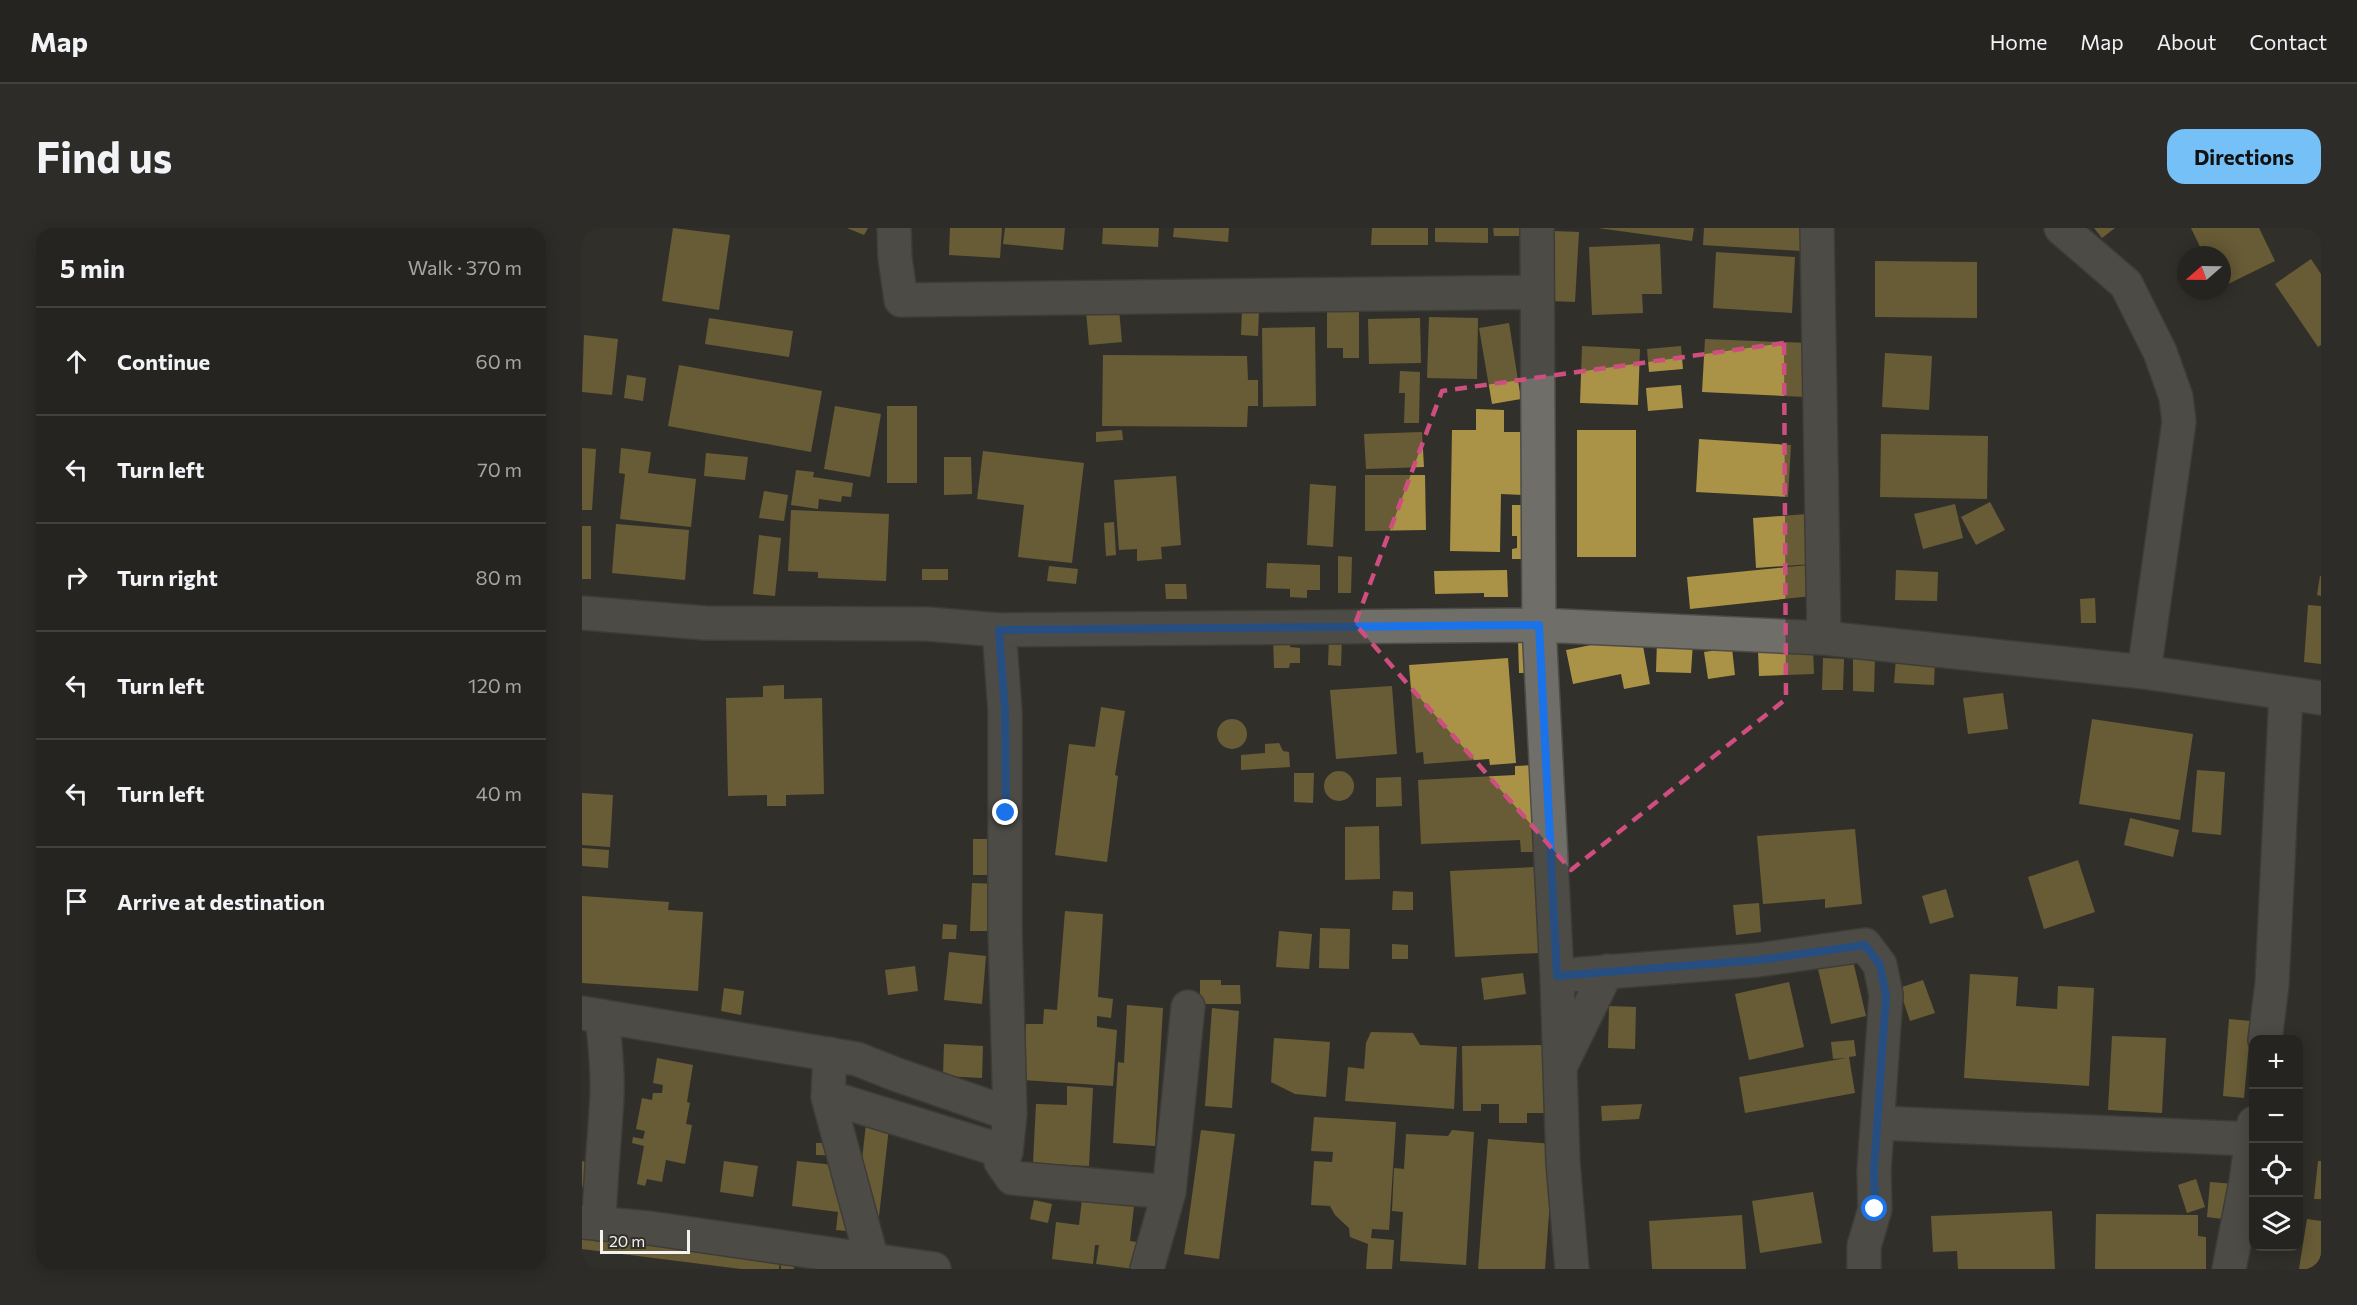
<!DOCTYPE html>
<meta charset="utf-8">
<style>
:root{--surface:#262420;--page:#2e2c29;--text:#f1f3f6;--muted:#a4a4a5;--line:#42413e;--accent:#75c0f6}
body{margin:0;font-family:Commissioner,sans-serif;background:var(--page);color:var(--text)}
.controls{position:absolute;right:18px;bottom:18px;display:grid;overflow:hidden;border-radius:12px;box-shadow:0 3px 15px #0003}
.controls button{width:54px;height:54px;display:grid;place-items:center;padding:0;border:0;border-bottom:2px solid var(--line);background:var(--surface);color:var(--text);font:30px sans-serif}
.compass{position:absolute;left:1595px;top:18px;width:54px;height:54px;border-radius:50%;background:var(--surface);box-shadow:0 3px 15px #0003;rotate:250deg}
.scale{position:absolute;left:18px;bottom:15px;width:90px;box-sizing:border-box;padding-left:6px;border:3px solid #f4f2ef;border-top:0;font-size:16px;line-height:21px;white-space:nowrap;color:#f4f2ef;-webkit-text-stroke:4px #32302a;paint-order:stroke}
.stop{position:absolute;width:18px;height:18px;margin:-14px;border:4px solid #1a73e8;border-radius:50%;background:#fff}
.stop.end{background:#1a73e8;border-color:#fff;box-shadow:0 2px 6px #0008}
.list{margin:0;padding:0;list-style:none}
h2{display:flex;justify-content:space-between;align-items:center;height:78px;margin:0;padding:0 24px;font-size:26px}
h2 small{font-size:20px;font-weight:400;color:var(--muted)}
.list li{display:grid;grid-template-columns:39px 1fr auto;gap:18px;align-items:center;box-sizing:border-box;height:108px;padding:0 24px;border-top:2px solid var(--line)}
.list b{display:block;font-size:22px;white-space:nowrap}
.list em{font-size:20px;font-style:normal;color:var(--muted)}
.icon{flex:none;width:33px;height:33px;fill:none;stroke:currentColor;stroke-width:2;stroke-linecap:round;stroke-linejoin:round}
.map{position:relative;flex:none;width:1739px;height:1041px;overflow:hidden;border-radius:18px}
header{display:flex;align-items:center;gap:36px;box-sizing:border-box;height:84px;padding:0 30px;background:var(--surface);border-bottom:2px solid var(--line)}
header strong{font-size:28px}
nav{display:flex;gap:33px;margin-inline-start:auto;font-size:21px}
.intro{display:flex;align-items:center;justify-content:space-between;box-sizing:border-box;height:144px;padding:0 36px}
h1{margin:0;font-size:42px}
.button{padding:15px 27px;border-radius:18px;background:var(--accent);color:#111;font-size:21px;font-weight:700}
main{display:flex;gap:36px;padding:0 36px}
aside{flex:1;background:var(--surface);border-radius:18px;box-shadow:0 3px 15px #0003}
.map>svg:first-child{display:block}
</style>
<header>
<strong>Map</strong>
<nav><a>Home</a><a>Map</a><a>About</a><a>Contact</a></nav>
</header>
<div class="intro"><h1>Find us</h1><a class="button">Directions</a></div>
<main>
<aside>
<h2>5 min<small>Walk · 370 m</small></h2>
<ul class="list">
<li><svg class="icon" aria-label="ahead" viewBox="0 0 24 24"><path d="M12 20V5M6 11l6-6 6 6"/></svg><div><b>Continue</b></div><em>60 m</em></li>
<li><svg class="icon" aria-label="left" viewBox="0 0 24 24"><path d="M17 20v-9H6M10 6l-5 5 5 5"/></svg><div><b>Turn left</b></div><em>70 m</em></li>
<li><svg class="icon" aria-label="right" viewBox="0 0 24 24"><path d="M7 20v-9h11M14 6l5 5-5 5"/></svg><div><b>Turn right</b></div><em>80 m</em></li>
<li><svg class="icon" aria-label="left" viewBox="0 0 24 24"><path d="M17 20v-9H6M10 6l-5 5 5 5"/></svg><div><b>Turn left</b></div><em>120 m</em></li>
<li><svg class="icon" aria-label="left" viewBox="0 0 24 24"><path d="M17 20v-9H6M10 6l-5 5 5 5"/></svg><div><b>Turn left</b></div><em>40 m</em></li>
<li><svg class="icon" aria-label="arrive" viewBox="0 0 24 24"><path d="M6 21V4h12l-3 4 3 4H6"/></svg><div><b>Arrive at destination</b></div></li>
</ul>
</aside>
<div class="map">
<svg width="1739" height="1041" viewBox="0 0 1739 1041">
<rect width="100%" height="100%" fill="#32302a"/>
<path fill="#aa9246" d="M91,0l57,7 -11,75 -57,-9z
M265,0h21l-4,7z
M368,0h52l-2,30 -51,-3z
M423,0h60l-2,22 -60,-6z
M521,0h56l-1,19 -56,-3z
M592,0h55l-1,14 -55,-5z
M790,0h56v17h-57z
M853,0h53v15l-53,-1z
M911,0h26v8h-25z
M1016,0h96l-2,13z
M1122,0h98l-1,23 -98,-6z
M1512,0h21l-13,10z
M1609,0h68l16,33 -53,26v-32h-18z
M972,3l25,1 -4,70 -25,-1z
M1078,16l2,50h-20l1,19 -51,2 -3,-68z
M1134,24l79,5 -3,56 -79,-5z
M1729,31l10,15v71l-3,2 -43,-63z
M1293,33l102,1v56l-102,-1z
M660,80l17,2 -1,26 -17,-1z
M537,81l3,33 -33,3 -3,-34z
M745,81h32v49h-16v-10h-16z
M847,89l49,1 -1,61 -50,-1z
M127,90l84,13 -4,26 -84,-13z
M838,90l1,45 -52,1 -1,-45z
M927,95l12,76 -29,5 -13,-76z
M733,99l1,79 -53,1 -1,-79z
M2,107l34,4 -6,56 -30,-3z
M1123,111l103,4 -2,54 -104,-5z
M1000,118l58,3 -2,56 -58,-2z
M1099,118l2,23 -34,3 -2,-23z
M1303,125l47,3 -3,54 -47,-3z
M521,127l144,1 1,24h10v26h-10l-1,21 -145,-1z
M97,137l143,26 -11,61 -143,-26z
M818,143l20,1 -1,51h-15l1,-30h-6z
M45,147l19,3 -3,23 -19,-3z
M1099,157l2,23 -35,3 -2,-23z
M253,178l46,8 -11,63 -46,-8z
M305,178h30v77h-30z
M894,181l28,1v22h20l-1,63 -22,-1 -1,58 -50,-1 2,-121h24z
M540,202l1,10 -27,2v-10z
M995,202h59v127h-59z
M840,204l2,35 -58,2 -2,-35z
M1299,206l107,2 -1,63 -107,-2z
M1117,211l92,6 -3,52 -92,-5z
M0,220l14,1 -4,61h-10z
M39,220l30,4 -3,21 48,6 -5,48 -71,-8 5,-45 -6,-1z
M401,223l101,12 -12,100 -54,-6 6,-52 -47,-6z
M124,225l42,4 -3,23 -41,-4z
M362,229h27l1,37 -28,1z
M214,242l18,2 -1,5 40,6 -2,14 -9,-1 -1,6 -22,-3 -1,10 -27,-4z
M783,247h60l1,55 -61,1z
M594,248l5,69 -20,2 1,12 -25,2v-12l-18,1 -5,-70z
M728,256l26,2 -3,61 -26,-2z
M182,263l24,4 -4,26 -25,-3z
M1408,274l15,28 -29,15 -15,-28z
M1373,276l8,34 -40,11 -9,-35z
M930,277h22v54h-22v-10l5,-1v-12h-5z
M209,282l98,4 -3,67 -68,-3v-6l-30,-1z
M1225,286l4,50 -55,4 -3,-50z
M532,294l2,33 -10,1 -2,-33z
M34,296l73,6 -4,50 -73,-7z
M0,298h9v53h-9z
M177,307l22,3 -6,58 -22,-2z
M756,328l14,1 -1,36h-13z
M685,335l53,2v25h-13v8l-17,-1v-8l-24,-1z
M1226,337l4,31 -122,13 -3,-32z
M467,338l29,3 -2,15 -29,-3z
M340,341h26v11h-26z
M925,342l1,27h-24v-4l-49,1 -1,-23z
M1314,342l42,2 -1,29 -42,-1z
M1738,348h1v20l-4,-1z
M583,356h21l1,15h-21z
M1513,370l1,25h-15l-1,-24z
M1726,377l13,1v58l-17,-2z
M1059,407l9,49 -26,5 -3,-15 -48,10 -7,-34z
M747,408h13l-1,30 -13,-1z
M691,410l17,5v4l10,1v15h-10l-1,5h-15z
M951,411v34h-14l-1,-33z
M1075,412l36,2 -2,31 -35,-1z
M1150,420l3,27 -27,4 -4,-27z
M1231,421l1,25 -55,2 -1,-25z
M1271,428l22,1 -1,35 -21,-1z
M926,430l8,105 -26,2 -1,-6 -65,5 -1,-12 -7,1 -7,-88z
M1241,430l21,1 -1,31h-21z
M1314,430l39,1 -1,26 -40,-2z
M202,457v14l38,-1 2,96 -38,1v11h-19v-11l-39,1 -2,-98 37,-1v-11z
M810,458l5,68 -61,5 -6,-69z
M1421,465l5,36 -40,5 -5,-36z
M519,479l24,4 -10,64 3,1 -11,86 -52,-7 14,-111 26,3z
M635 506a15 15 0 1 1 30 0a15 15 0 1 1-30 0Z
M1510,491l101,15 -13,86 -101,-16z
M697,515l4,8 6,1 1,15 -49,3v-15l24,-2v-9z
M955,537l4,87h-20l-1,-12 -99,4 -3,-64 97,-5v-9z
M1615,542l28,2 -4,63 -29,-3z
M742 558a15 15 0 1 1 30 0a15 15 0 1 1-30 0Z
M712,545h20l-1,30 -19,-1z
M817,549h2l1,29 -26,1v-29z
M0,565l31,2 -3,52 -28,-2z
M1548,590l49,12 -6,27 -49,-12z
M797,598l1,53 -35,1v-53z
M1273,601l7,75 -37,4v-9l-62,5 -6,-68z
M391,611h27l1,36h-28z
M0,620l27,2 -1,18 -26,-2z
M1496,632l17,52 -51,17 -16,-52z
M952,639l5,86 -84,4 -5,-86z
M390,655l23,1 -1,47h-24z
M1364,661l8,28 -24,7 -8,-28z
M811,663l20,1v18h-21z
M0,668l87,6 -1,8 35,2 -5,79 -116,-8z
M1177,675l2,29 -25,3 -3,-30z
M483,683l38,3 -5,83 15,2 -2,19 -14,-2v11l20,3 -4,56 -90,-6 3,-56h17l1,-15 13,1z
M361,696l14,1 -1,14h-14z
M738,700l30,1 -1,40 -30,-1z
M697,703l33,3 -3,35 -33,-2z
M810,716l16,1v14h-16z
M367,724l37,4 -4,48 -38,-4z
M1271,733l13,55 -35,8 -13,-55z
M333,738l3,25 -30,4 -3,-25z
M941,745l3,21 -42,6 -3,-22z
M1388,746l48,3 -2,29 41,3 1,-23 36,2 -5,98 -125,-8z
M618,752h21v5h19l1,19h-41z
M1341,752l12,33 -25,8 -11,-33z
M1207,754l15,65 -55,13 -14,-66z
M142,760l20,3 -3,24 -20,-4z
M545,777l36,3 -8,138 -42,-3 5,-81 6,1z
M1027,778l27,1 -1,42 -27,-1z
M630,780l27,3 -7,97 -27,-2z
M1647,791l22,2 -7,77 -21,-2z
M789,804l42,1 7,12 37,2 -3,62 -109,-8 3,-34 16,2 2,-26z
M1530,808l54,2 -4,75 -54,-3z
M692,810l56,4 -4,55 -31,-3 -24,-12z
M1272,812l2,16 -7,1 6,36 -110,20 -6,-36 107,-19 -13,1 -2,-17z
M362,816l39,2 -1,32 -39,-2z
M962,817v68h-17v10h-28v-19h-18v7h-18l-1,-65z
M75,830l36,7 -6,37 3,1 -4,21 6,1 -7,39 -19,-4 -4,22 -15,-3 -2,7 -8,-2 7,-38 -12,-3 1,-6 10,2 2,-8 -9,-2 6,-31 10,2 1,-7h9l1,-8 -10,-2z
M485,858l26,2 -4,78 -56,-3 3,-59 31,1z
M287,870l23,3 -15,133 -41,-4 2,-18 -46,-6 5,-45 64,7z
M1060,876l-3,15 -37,2 -1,-15z
M732,889l82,5 -7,108 -17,-1 -1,9 23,2 -2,29h-26l2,-25 -18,-7 -1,-9 -14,-13 -5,-9 -19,-1 3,-44 18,1 1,-10 -22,-1z
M619,902l34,4 -16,125 -35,-5z
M870,902l22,2 -8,133 -66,-4 3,-49 -11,-1 2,-43 10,1 2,-35 42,2z
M906,911l66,5 -9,125h-67z
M234,915h34v13l-34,-1z
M0,933l9,2 -5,25 -4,-1z
M142,933l34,5 -5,31 -33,-5z
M1736,933h3v38h-7z
M1614,951l9,28 -18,6 -9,-28z
M1628,954l25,2 -4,36 -24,-3z
M1231,964l9,51 -62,10 -8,-52z
M500,971l52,7 -4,35 7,1 -3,27 -38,-5 3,-19h-4l-2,19 -41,-5 4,-37 23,3z
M452,972l18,4 -4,19 -18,-4z
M1470,983l3,58h-97l-1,-18 -24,1 -2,-36z
M1514,986l102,1v21l8,1v32h-111z
M1160,987l4,54h-94l-3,-48z
M1725,991l14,2v48h-22z
M0,1002l199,25 -2,14h-38l-159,-20z
M211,1026l1,15h-13v-14z"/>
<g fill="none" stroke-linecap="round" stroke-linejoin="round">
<defs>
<path id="minor" d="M312,0l1,30 6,42 636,-8
M955,0l2,397 18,351 6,186 9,107
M1235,0l7,410
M1479,0l65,56 34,68 16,45 3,25 -35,250
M0,385l123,10 222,1 72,6 540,-5 285,13 320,34 177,26
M417,402l6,81v217l5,186 -4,38 -5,10 11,16 157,14
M975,748l201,-16 107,-15 15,20 6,30 -12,176 1,38 -11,37v23
M0,785l275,46 38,15 115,40
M1683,812l7,-56 14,-290
M248,826l-2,43 44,163 -4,9
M980,835l45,-92
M246,869l178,55
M1297,895l372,16
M0,994l67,6 285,41
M17,996c1,-44 6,-86 8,-130 1,-26 -2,-52 -5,-78
M565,1041l22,-77 19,-185
M1647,1041l17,-87 8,-59"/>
</defs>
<use href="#minor" stroke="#4e4c48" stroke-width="36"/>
<use href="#minor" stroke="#706e68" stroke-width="33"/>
</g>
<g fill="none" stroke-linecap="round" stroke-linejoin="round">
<path stroke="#1a73e8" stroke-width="8" d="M424,585l-1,-102 -6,-81 540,-5 18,351 201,-16 107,-15 15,20 6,30 -12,176 1,38"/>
</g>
<path d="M0 0H1739V1041H0ZM1202,115l2,356 -215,171 -216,-246 87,-233z" fill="#32302a" fill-opacity=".55" fill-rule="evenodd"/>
<path fill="none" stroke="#ce4e80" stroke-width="4.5" stroke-dasharray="12 8" stroke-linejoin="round" d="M1202,115l2,356 -215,171 -216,-246 87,-233z"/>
</svg>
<div class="controls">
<button>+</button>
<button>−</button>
<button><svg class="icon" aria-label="locate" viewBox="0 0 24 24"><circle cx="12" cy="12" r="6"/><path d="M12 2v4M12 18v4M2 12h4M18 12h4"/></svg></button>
<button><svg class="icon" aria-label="layers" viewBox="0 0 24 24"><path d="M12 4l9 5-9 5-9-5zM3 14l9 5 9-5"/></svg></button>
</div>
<svg class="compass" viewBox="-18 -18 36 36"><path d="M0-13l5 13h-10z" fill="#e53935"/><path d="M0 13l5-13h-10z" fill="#a4a4a5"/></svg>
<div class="scale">20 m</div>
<div class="stop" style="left:1293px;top:981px"></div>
<div class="stop end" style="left:424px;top:585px"></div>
</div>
</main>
